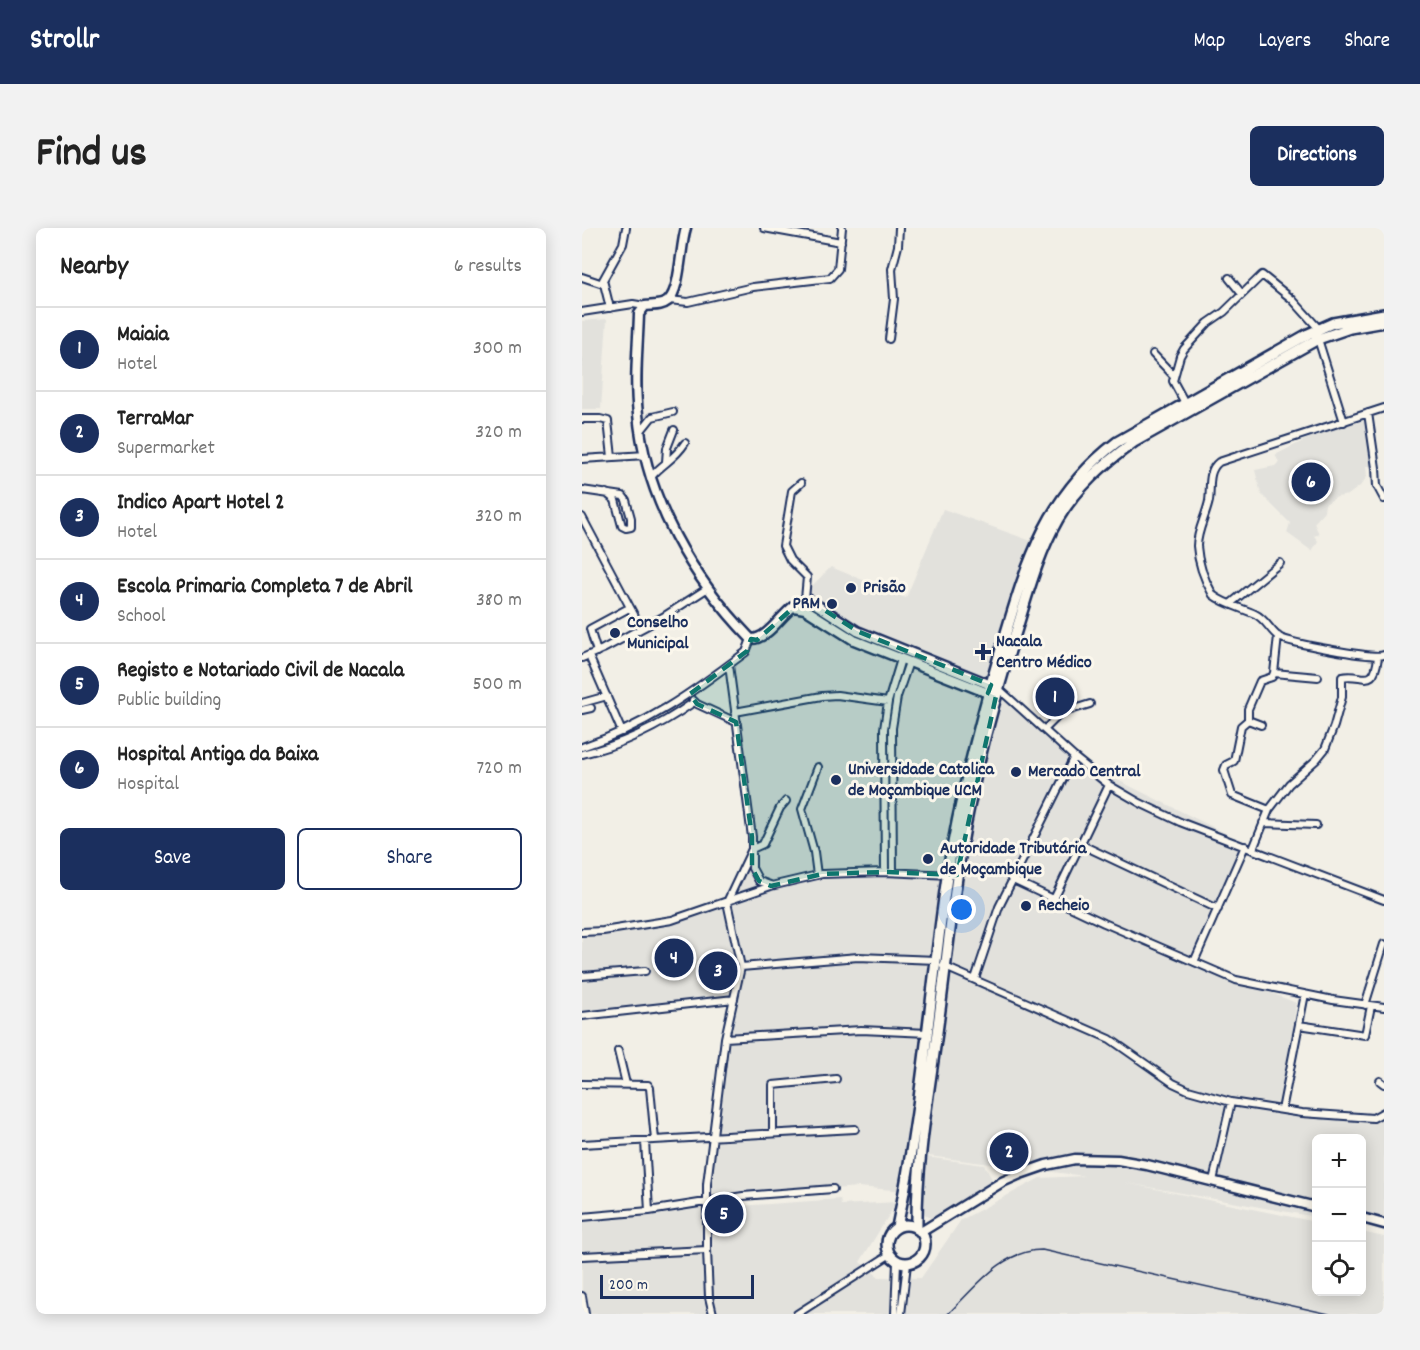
<!DOCTYPE html>
<meta charset="utf-8">
<style>
:root{--surface:#fff;--page:#f2f2f2;--text:#222;--muted:#767676;--line:#e0e0e0;--accent:#1b2f5e}
body{margin:0;font-family:Dekko,sans-serif;background:var(--page);color:var(--text)}
.controls{position:absolute;right:18px;bottom:18px;display:grid;overflow:hidden;border-radius:9px;box-shadow:0 3px 15px #0003}
.controls button{width:54px;height:54px;display:grid;place-items:center;padding:0;border:0;border-bottom:2px solid var(--line);background:var(--surface);color:var(--text);font:30px sans-serif}
.scale{position:absolute;left:18px;bottom:15px;width:154px;box-sizing:border-box;padding-left:6px;border:3px solid #1b2f5e;border-top:0;font-size:16px;line-height:21px;white-space:nowrap;color:#1b2f5e;-webkit-text-stroke:4px #fbf7ec;paint-order:stroke}
.you{position:absolute;left:380px;top:682px;width:21px;height:21px;margin:-15px;border:4px solid #fff;border-radius:50%;background:#1a73e8;box-shadow:0 0 0 9px #1a73e833}
.badge{display:grid;place-items:center;width:39px;height:39px;border-radius:50%;background:var(--accent);color:#fff;font-size:20px;font-weight:700}
.pin{position:absolute;translate:-50% -50%;border:3px solid #fff;box-shadow:0 2px 6px #0006}
.list{margin:0;padding:0;list-style:none}
h2{display:flex;justify-content:space-between;align-items:center;height:78px;margin:0;padding:0 24px;font-size:26px}
h2 small{font-size:20px;font-weight:400;color:var(--muted)}
.list li{display:grid;grid-template-columns:39px 1fr auto;gap:18px;align-items:center;box-sizing:border-box;height:84px;padding:0 24px;border-top:2px solid var(--line)}
.list b{display:block;font-size:22px;white-space:nowrap}
.list p{margin:0;font-size:20px;white-space:nowrap;color:var(--muted)}
.list em{font-size:20px;font-style:normal;color:var(--muted)}
.actions{display:flex;gap:12px;padding:18px 24px}
.actions a{flex:1;padding:14px 0;border:2px solid var(--accent);border-radius:9px;text-align:center;font-size:21px;color:var(--accent)}
.actions .main{background:var(--accent);color:#fff}
.icon{flex:none;width:33px;height:33px;fill:none;stroke:currentColor;stroke-width:2;stroke-linecap:round;stroke-linejoin:round}
.map{position:relative;flex:none;width:802px;height:1086px;overflow:hidden;border-radius:9px}
header{display:flex;align-items:center;gap:36px;box-sizing:border-box;height:84px;padding:0 30px;background:var(--accent);color:#fff}
header strong{font-size:28px}
nav{display:flex;gap:33px;margin-inline-start:auto;font-size:21px}
.intro{display:flex;align-items:center;justify-content:space-between;box-sizing:border-box;height:144px;padding:0 36px}
h1{margin:0;font-size:42px}
.button{padding:15px 27px;border-radius:9px;background:var(--accent);color:#fff;font-size:21px;font-weight:700}
main{display:flex;gap:36px;padding:0 36px}
aside{flex:1;background:var(--surface);border-radius:9px;box-shadow:0 3px 15px #0003}
.map>svg:first-child{display:block}
</style>
<header>
<strong>Strollr</strong>
<nav><a>Map</a><a>Layers</a><a>Share</a></nav>
</header>
<div class="intro"><h1>Find us</h1><a class="button">Directions</a></div>
<main>
<aside>
<h2>Nearby<small>6 results</small></h2>
<ul class="list">
<li><span class="badge">1</span><div><b>Maiaia</b><p>Hotel</p></div><em>300 m</em></li>
<li><span class="badge">2</span><div><b>TerraMar</b><p>Supermarket</p></div><em>320 m</em></li>
<li><span class="badge">3</span><div><b>Indico Apart Hotel 2</b><p>Hotel</p></div><em>320 m</em></li>
<li><span class="badge">4</span><div><b>Escola Primaria Completa 7 de Abril</b><p>School</p></div><em>380 m</em></li>
<li><span class="badge">5</span><div><b>Registo e Notariado Civil de Nacala</b><p>Public building</p></div><em>500 m</em></li>
<li><span class="badge">6</span><div><b>Hospital Antiga da Baixa</b><p>Hospital</p></div><em>720 m</em></li>
</ul>
<div class="actions"><a class="main">Save</a><a>Share</a></div>
</aside>
<div class="map">
<svg width="802" height="1086" viewBox="0 0 802 1086">
<rect width="100%" height="100%" fill="#f2efe6"/>
<filter id="ink" filterUnits="userSpaceOnUse"><feTurbulence type="fractalNoise" baseFrequency=".0167" numOctaves="2"/><feDisplacementMap in="SourceGraphic" scale="12" xChannelSelector="R" yChannelSelector="G"/><feConvolveMatrix kernelMatrix="1 2 1 2 8 2 1 2 1" color-interpolation-filters="sRGB"/></filter>
<g filter="url(#ink)">
<path fill="#e2e1dc" fill-rule="evenodd" d="M25,91l-6,90h-19v-88z
M784,192l7,46h-7l1,11 -7,9 -12,9 -11,2 -12,7 -1,8 -10,11 5,11 -5,2 4,5 -6,10 -25,-18 3,-10 -29,-29 -6,-24 20,-4 4,-4 -4,-7 42,-21z
M361,281l91,33 -45,140 84,76 174,86 -52,118 101,41 -12,109 94,6 6,3v108l-22,-4v-87h-46v79l-190,-34 190,39v70h46v-60l22,5v77h-802v-96l68,-8 57,-11 26,-198 -151,15v-83l21,-1 126,-26 25,-57 -17,-125 -11,-60 32,-25 73,-72 75,31zM346,807l8,1 -15,119 163,21 -44,2 -79,42 -40,58 -42,-1 -19,-15 37,-60 -56,3 -1,-6 -130,9 3,43 -7,1 1,-53 151,-12 47,4z
M344,929l58,8 11,19 -59,35 -7,-2 -7,-5 -2,-9z"/>
<g fill="none" stroke-linecap="round" stroke-linejoin="round">
<defs>
<path id="street" d="M182,0l77,14
M0,49l21,7
M647,50l13,16
M87,72l19,2 65,-15 77,-9 8,-9 4,-41
M28,80l-7,-28 20,-36 3,-16
M0,84l51,-8 12,2
M307,111l5,-40 -2,-30 6,-23 1,-18
M736,111l26,83
M571,126l20,21
M603,175l-12,-22 7,-25 4,-7 24,-26 16,-11 38,-37 30,24 27,30
M802,180l-165,54c-12,9 -8,26 -10,39 -3,15 -12,30 -12,45 1,16 8,35 16,49 11,9 29,13 42,19 11,5 15,17 24,23 10,6 95,22 105,18
M786,185l8,55 1,18 7,13
M0,191h18l8,2 4,36
M58,204l12,-15 21,-5
M0,231l64,-4
M84,234l1,-14 7,-18
M70,248c11,-13 23,-17 33,-33
M219,255l-9,8 -9,55 7,14 17,17 -2,22
M0,262l41,6 3,4 5,18v9l-5,1 -4,-2 -7,-26 -9,-7
M0,289l59,111
M648,376l50,-41
M696,408l-4,37 44,4
M15,424l-7,-23 39,-21
M7,428l33,76
M0,430l21,-9 60,-32 45,-29
M147,437l23,172v31l7,13 11,4
M417,461l75,68 35,28 31,18 40,19 204,78
M111,472l4,4 39,18
M0,475l25,-7
M0,482l9,-2
M153,484l87,-16 15,-1 51,7
M666,492l-7,6 -7,35 -8,4 -2,5 8,25 37,15
M679,497l-13,-5v-11l12,-28 12,-4 2,-4
M462,502l17,-17 29,-9
M0,519c64,-21 111,-55 164,-95l5,-13
M0,526c40,-9 78,-28 112,-52
M681,595l53,2
M498,616l138,65
M671,621l16,-39 20,-26 27,-24 9,-11 9,-23 8,-29v-20c20,-5 32,14 36,-20
M303,644l-1,-143 4,-27 13,-43
M311,644l-1,-144 5,-31 12,-35
M235,647l-3,-23 -12,-43 16,-42
M429,651l93,44 132,57 97,20 51,7
M472,671l55,-114
M0,704l21,-1 69,-11 99,-34 51,-12 63,-2 66,3
M612,734l51,-116
M361,738l167,73 63,44 15,7 43,12 71,11 71,5 11,-6
M159,739l117,-10 79,3
M0,748l63,-5
M393,751l24,-72 75,-150
M783,777l19,-61
M0,788l152,-17
M717,797l66,10 6,-29
M143,810l136,-8 67,3
M36,823l8,33
M798,853l4,3
M0,856l66,1 2,3 5,52
M700,882l23,-116
M191,905v-48l63,-6
M63,913l4,70
M0,916l273,-15
M631,953l18,-79
M0,989l67,-6 94,-15 90,-7
M0,1028l125,-6
M0,1068l3,18
M131,1086l-4,-17 -2,-47v-66l18,-146 16,-71 -14,-65 25,-53 11,-5 17,-36 6,-7
M215,1086l92,-59
M313,1086l2,-52
M319,1086l6,-50"/>
<path id="secondary" d="M104,0c-6,18 -5,61 -18,73 -6,5 -15,4 -23,5l-6,8c-1,33 -5,67 -1,100 8,86 54,164 113,225 21,1 37,-40 58,-39l48,31 139,56
M212,379l11,2 49,31 139,55
M780,990l22,6
M339,1004l81,-50 18,-8 26,-9 29,-6 43,1 29,5 169,42"/>
<path id="primary" d="M305 1016a19 19 0 1 1 38 0a19 19 0 1 1-38 0Z
M315,999c25,-116 33,-234 50,-350 12,-75 31,-149 52,-221 26,-86 43,-157 118,-214l191,-108 25,-11 51,-9
M335,1001c-1,-68 12,-136 21,-204 9,-66 15,-132 27,-198 12,-64 29,-127 49,-189 13,-41 23,-82 44,-119 19,-32 46,-56 76,-77l184,-103 32,-11 34,-6"/>
</defs>
<use href="#street" stroke="#1b2f5e" stroke-width="10"/>
<use href="#secondary" stroke="#1b2f5e" stroke-width="13"/>
<use href="#primary" stroke="#1b2f5e" stroke-width="14"/>
<use href="#street" stroke="#fbf7ec" stroke-width="6"/>
<use href="#secondary" stroke="#fbf7ec" stroke-width="8"/>
<use href="#primary" stroke="#fbf7ec" stroke-width="9"/>
<path stroke="#1b2f5e" stroke-width="1.5" d="M366,1086c27,-26 54,-64 94,-64l287,64"/>
</g>
</g>
<path fill="#0f766e" fill-opacity="0.2" stroke="#0f766e" stroke-width="4.5" stroke-dasharray="12 8" stroke-linejoin="round" d="M227,372l48,31 134,54 -3,8 8,3 -39,179 -72,-3 -63,2 -51,12 -12,-5 -7,-13v-31l-16,-115 -39,-18 -7,-10 57,-43 4,-12 6,1 37,-33z"/>
<g fill="#1b2f5e" stroke="#fbf7ec" stroke-width="2">
<circle cx="269" cy="360" r="6"/>
<circle cx="250" cy="376" r="6"/>
<circle cx="33" cy="405" r="6"/>
<path d="M398 415h6v6h6v6h-6v6h-6v-6h-6v-6h6z"/>
<circle cx="434" cy="544" r="6"/>
<circle cx="254" cy="552" r="6"/>
<circle cx="346" cy="631" r="6"/>
<circle cx="444" cy="678" r="6"/>
</g>
<g text-anchor="middle" dominant-baseline="central" stroke-width="6" stroke-linejoin="round" paint-order="stroke">
<g font-size="18" font-weight="bold" fill="#1b2f5e" stroke="#fbf7ec" text-anchor="start">
<text x="281" y="360">Prisão</text>
<text x="238" y="376" text-anchor="end">PRM</text>
<text x="45" y="395">Conselho<tspan x="45" dy="21">Municipal</tspan></text>
<text x="414" y="414">Nacala<tspan x="414" dy="21">Centro Médico</tspan></text>
<text x="266" y="542">Universidade Catolica<tspan x="266" dy="21">de Moçambique UCM</tspan></text>
<text x="446" y="544">Mercado Central</text>
<text x="358" y="621">Autoridade Tributária<tspan x="358" dy="21">de Moçambique</tspan></text>
<text x="456" y="678">Recheio</text>
</g>
</g>
</svg>
<div class="controls">
<button>+</button>
<button>−</button>
<button><svg class="icon" aria-label="locate" viewBox="0 0 24 24"><circle cx="12" cy="12" r="6"/><path d="M12 2v4M12 18v4M2 12h4M18 12h4"/></svg></button>
</div>
<div class="scale">200 m</div>
<div class="you"></div>
<div class="pin badge" style="left:473px;top:469px">1</div>
<div class="pin badge" style="left:427px;top:924px">2</div>
<div class="pin badge" style="left:136px;top:743px">3</div>
<div class="pin badge" style="left:92px;top:730px">4</div>
<div class="pin badge" style="left:142px;top:986px">5</div>
<div class="pin badge" style="left:729px;top:254px">6</div>
</div>
</main>
